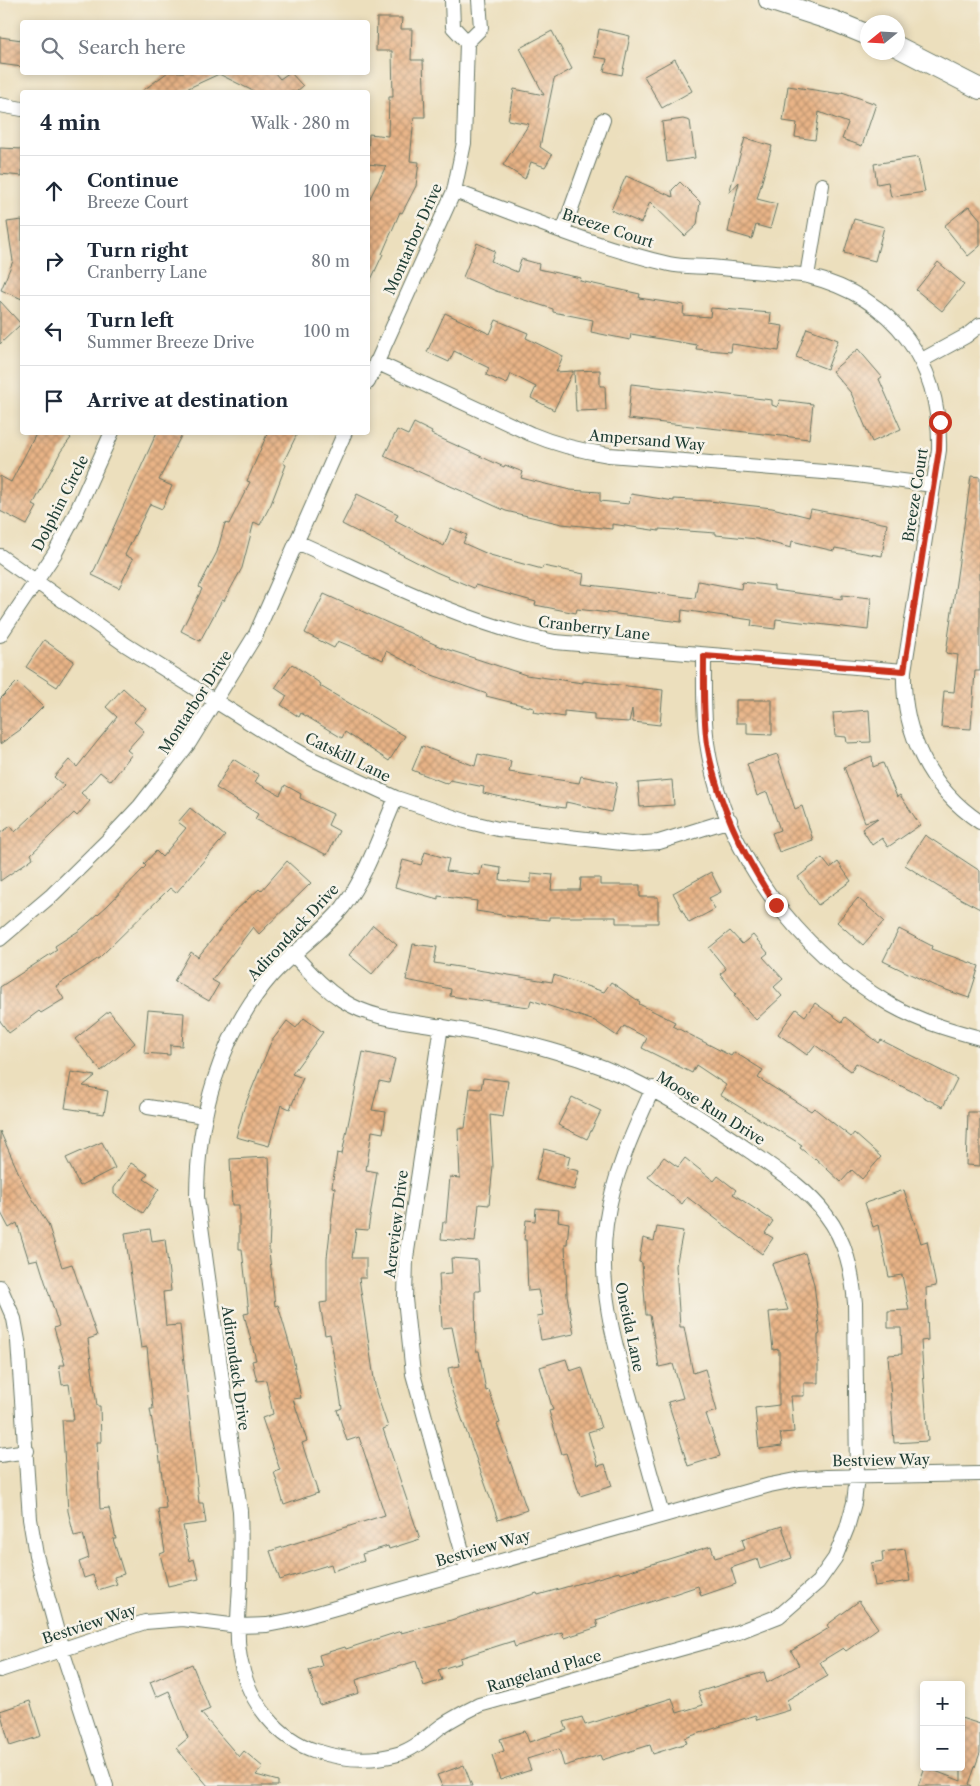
<!DOCTYPE html>
<meta charset="utf-8">
<style>
:root{--surface:#fff;--page:#f2f2f3;--text:#1f2937;--muted:#747a83;--line:#e0e1e3}
body{margin:0;font-family:"Libre Caslon Text",serif;background:var(--page);color:var(--text)}
.controls{position:absolute;right:15px;bottom:15px;display:grid;overflow:hidden;border-radius:5px;box-shadow:0 2px 8px #0003}
.controls button{width:45px;height:45px;display:grid;place-items:center;padding:0;border:0;border-bottom:1px solid var(--line);background:var(--surface);color:var(--text);font:25px sans-serif}
.compass{position:absolute;left:860px;top:15px;width:45px;height:45px;border-radius:50%;background:var(--surface);box-shadow:0 2px 8px #0003;rotate:252deg}
.stop{position:absolute;width:15px;height:15px;margin:-11px;border:4px solid #c8321e;border-radius:50%;background:#fff}
.stop.end{background:#c8321e;border-color:#fff;box-shadow:0 1px 5px #0008}
.list{margin:0;padding:0;list-style:none}
h2{display:flex;justify-content:space-between;align-items:center;height:65px;margin:0;padding:0 20px;font-size:21px}
h2 small{font-size:16px;font-weight:400;color:var(--muted)}
.list li{display:grid;grid-template-columns:32px 1fr auto;gap:15px;align-items:center;box-sizing:border-box;height:70px;padding:0 20px;border-top:1px solid var(--line)}
.list b{display:block;font-size:19px;white-space:nowrap}
.list p{margin:0;font-size:16px;white-space:nowrap;color:var(--muted)}
.list em{font-size:16px;font-style:normal;color:var(--muted)}
.icon{flex:none;width:28px;height:28px;fill:none;stroke:currentColor;stroke-width:2;stroke-linecap:round;stroke-linejoin:round}
.map{position:relative;flex:none;width:980px;height:1786px;overflow:hidden}
.search{position:absolute;background:var(--surface);box-shadow:0 2px 8px #0003;left:20px;top:20px;width:350px;height:55px;display:flex;align-items:center;gap:12px;box-sizing:border-box;padding:0 18px;border-radius:5px;color:var(--muted);font-size:19px}
.panel{position:absolute;background:var(--surface);box-shadow:0 2px 8px #0003;left:20px;top:90px;width:350px;height:345px;border-radius:5px}
.map>svg:first-child{display:block}
</style>
<div class="map">
<svg width="980" height="1786" viewBox="0 0 980 1786">
<defs>
<pattern id="building-cross-hatch" width="8" height="8" patternUnits="userSpaceOnUse" patternTransform="scale(1.25)"><rect width="8" height="8" fill="#e9b487"/><path d="M0 0l8 8M0 8l8-8" fill="none" stroke="#bc946f"/></pattern>
</defs>
<rect width="100%" height="100%" fill="#f7f3e8"/>
<filter id="ink" filterUnits="userSpaceOnUse"><feTurbulence type="fractalNoise" baseFrequency=".02" numOctaves="2"/><feDisplacementMap in="SourceGraphic" scale="10" xChannelSelector="R" yChannelSelector="G"/><feConvolveMatrix kernelMatrix="1 2 1 2 8 2 1 2 1" color-interpolation-filters="sRGB"/></filter>
<filter id="wash" filterUnits="userSpaceOnUse"><feTurbulence type="fractalNoise" baseFrequency=".0096" numOctaves="4" result="noise"/><feDisplacementMap in="SourceGraphic" scale="20" xChannelSelector="R" yChannelSelector="G"/><feGaussianBlur stdDeviation="1.12" result="paint"/><feColorMatrix in="noise" values="0 0 0 0 0 0 0 0 0 0 0 0 0 0 0 0 0 1.4 0 .05"/><feComposite in="paint" operator="in"/></filter>
<g filter="url(#wash)">
<rect width="100%" height="100%" fill="#ecdfbd"/>
<g id="blocks">
<path fill="url(#building-cross-hatch)" d="M377,18h25l-1,11h11l-1,31h12l2,57h-11l-4,44 9,1 -3,24 -14,27 -2,-1 -18,42h1l-15,32v-84l18,-36 -18,-2 1,-30 19,2 1,-39h4l-1,-46h-16z
M599,29l31,7 -8,39 -18,-4 3,-12 -13,-2z
M552,31l20,38 -18,10 -14,68 12,8 -7,12 -14,-5 -6,17 -22,-14 26,-41 -21,-4 6,-31 30,6 -24,-47z
M0,37l22,3v27l-22,-3z
M675,59l17,32 -30,17 -18,-32z
M168,72h106l6,7 10,-7 13,14 -7,6h-41l-36,-18 -39,18h-39z
M788,86l53,8 1,-2 34,12 -14,42 -20,-7 6,-16 -29,-11 -4,28 -20,-3 2,-14 -14,-2z
M683,119l7,2 5,37 -28,4 -5,-40z
M745,138l27,8 -15,53 20,5 -7,25 -14,-4 -4,14 -24,-7 11,-50 -10,11z
M0,148l22,1v27l-22,-2z
M918,157l7,35 -34,5 -3,-15 -11,2 -3,-20z
M626,176l47,21 -1,-7 8,-8 20,20 -3,23 -12,11 -35,-34 -9,21 -30,-13z
M969,206l11,13v27l-12,10 -24,-30z
M854,219l30,8 -9,34 -31,-8z
M22,220v79l-21,-9 12,-29 -6,-39z
M477,243l18,8 -4,10 26,11 4,-13 18,5 -1,5 43,9 -1,3 60,13 -1,4 45,7 -1,10 27,2 1,-9 60,5 -1,11 13,2 -4,25 -47,-7 -1,8 -35,-3 1,-4 -66,-11 -1,6 -39,-8 2,-12 -40,-8v-3l-57,-18 -33,-14z
M938,262l26,22 -22,27 -26,-21z
M0,301l21,23 -21,20z
M445,313l45,21 6,-14 32,13 -2,5 37,18 -7,16 17,-1 -19,39 -23,-12 5,-11 -25,-13 -4,10 -21,-9 3,-7 -35,-17 -5,11 -22,-10z
M807,328l31,12 -11,29 -31,-12z
M858,349l24,28 -3,2 22,50 -29,13 -21,-49 -19,-22z
M600,370v16h5l1,24 -30,1 -2,-40z
M631,384l141,16v5l5,2 3,-7 33,4 -4,35 -181,-20z
M414,423l18,9 -1,2 73,33 1,-2 18,7 -2,6 49,12 30,2v9l29,3 2,-10 43,7v-2l35,2 63,7 37,9 2,-8 76,15 -5,32 -47,-8 -1,3 -42,-10 -1,7 -34,-9 -41,-4v-2l-57,-4v2l-47,-7v5l-50,-5 -56,-13 -122,-55 13,-26 11,5z
M37,432h27l7,6 -10,13 -28,54 4,2 -10,18 -27,-14v-35l11,6z
M157,432h26l-24,48 13,6 -10,23 -12,-5 -25,51 8,4 -14,29 -27,-13z
M268,432h30l-15,31 3,2 -15,39 -11,21 -6,-3 -12,46 -18,33 -2,-1 -22,41 -19,-10 21,-42 -3,-2 18,-35 8,-29 4,1 21,-42 -3,-1z
M971,476l9,1v194h-5l-4,58 -30,-2 3,-36 10,1 4,-37 -12,-2z
M357,494l41,20 -3,6 49,26 7,-18 16,7 -4,8 27,12 52,14 1,-3 41,8 -2,10 113,14 3,-17 43,8 1,-7 32,4v4l68,9v-4l29,3 -3,32 -92,-11 -1,10 -24,-3 1,-6 -70,-10 -1,12 -104,-13 -1,4 -41,-8 1,-3 -61,-17 -1,3 -38,-16 -94,-48z
M324,594l119,54 83,27 57,8v-2l80,9 -3,35 -27,-3 -1,-13 -3,13 -35,-2v-6l-30,-3v6l-31,-5 1,-4 -48,-12 1,-2 -55,-19 -46,-24 -3,9 -45,-19 -4,7 -29,-15z
M44,640l30,21 -17,26 -31,-20z
M292,664l29,20 -1,2 85,50 -16,25 -44,-29 -3,6 -41,-25 -2,4 -18,-12 6,-9 -12,-8z
M17,682l26,25 -23,23 -20,14v-45z
M123,688l23,21 -12,13 10,9 -17,19 5,4 -21,27 -11,-9 -19,21 9,8 -13,15 -3,-3 -43,41 2,4 -33,23v-48l11,-7 4,6 49,-46 -10,-9 15,-17 8,7 40,-50 -11,-10z
M736,700h36v35l-25,-1v-11h-11z
M869,710l2,32 -24,1 -1,-6 -11,-1 -2,-23z
M422,746l53,20 3,-12 33,7 -2,11 70,11 2,-7 36,7 -6,29 -45,-10 -1,6 -35,-5 -47,-10 1,-6 -34,-7 -2,4 -36,-14z
M777,754l18,55 7,-3 11,34 -34,12 -7,-19 8,-3 -13,-38 -10,4 -10,-32z
M872,756l1,11 10,-4 14,34 3,-2 20,30 -32,22 -6,-9 -10,7 -10,-16 16,-11 -13,4 -21,-55z
M233,759l26,16 -4,7 25,13 5,-10 16,9 -1,4 33,16 -5,11 11,6 -12,24 -72,-36 3,-5 -42,-26z
M672,780l2,25 -34,2 -2,-24z
M190,808l35,28 -49,57 -6,-5 -71,70 -43,28 8,13 -23,14 -2,-2 -30,22 -9,-12v-34l57,-37 -2,-4 25,-16 27,-24 39,-40 -2,-2 12,-13 6,6 24,-29 -8,-6z
M925,835l55,36v38l-43,-23 -32,-21z
M425,852l24,7 -3,12 34,4 2,-10 19,3 -1,12 31,3v-10l22,2 -2,15h29l1,-12h19v7h40v12h18v26h-42v-6h-67v3l-34,-3 -39,-6 1,-10 -39,-5v3l-43,-12 8,-27 18,5z
M822,858l8,10 8,-6 13,19 -33,24 -20,-28z
M287,861l24,22 -52,51 -6,-7 -41,53 7,4 -10,17 -35,-20 17,-29 7,5 36,-45 25,-23 2,2z
M711,872l10,20 -12,6 6,11 -26,14 -16,-30z
M858,898l26,23 -21,24 -26,-23z
M373,925l24,20 -25,29 -23,-19z
M899,929l33,17 -1,3 48,17 -10,32 -34,-12 -52,-25z
M730,931l12,13 11,-9 15,18 -5,4 20,22 -9,8 8,9 -26,24 -22,-25 2,-1 -16,-20 6,-5 -17,-21z
M413,944l24,3 -3,16 118,19 2,-7 50,17 7,-10 29,20 -1,2 36,18 -2,4 58,30 3,-4 29,18 -5,8 53,33 3,-3 37,29 3,-4 27,24 -19,22 -10,-9 -11,12 -26,-24 -1,1 -14,-11 2,-3 -82,-50 6,-10 -30,-20 -4,8 -50,-25 5,-10 -23,-12 -7,10 -22,-15 -64,-21 -2,7 -38,-5 -41,-6 1,-7 -45,-9z
M815,1003l27,19 3,-5 34,26 2,-3 76,39 -14,28 -87,-44 -5,8 -36,-26 -8,10 -29,-21 18,-25 9,7z
M148,1010l36,3 -2,33 -12,-1v10l-26,-2z
M109,1011l26,32 -34,28 -26,-32z
M304,1018l19,14 -31,42 11,4 -13,31 -9,-4 -12,41 -33,-9 8,-29 27,-66 16,-21 9,7z
M363,1052l32,7 -6,24 -10,-2 -7,29 14,2 -3,21 -11,-2 -6,39 11,2 -9,58 -12,-1 -4,29h14v20h-7l17,114 12,35 -5,2 37,110 -31,10 -1,-3 -26,8 2,7 -31,10 -2,-7 -51,16 -10,-29 115,-36 -26,-78 -12,4 -10,-31 5,-2 -12,-74 -5,1 -5,-32 7,-1v-44l8,-70 -3,-1 5,-34 5,1z
M71,1072l24,4 -12,10 25,5 -4,23 -39,-6z
M483,1078l25,3 -5,36 -13,-2 3,51 -4,39 -10,-1 -4,38 -34,-3 2,-17h3l4,-45 10,1 -2,-49 7,-1 5,-40 11,1z
M572,1097l29,14 -14,28 -29,-14z
M968,1112h12v54l-14,-1z
M0,1131l24,54 24,39 14,43 10,-3 25,72 -9,3 9,67h3l1,36h-4l3,67 9,-1 7,31h-3l11,35 -10,3 3,7 -19,6 -5,-15 -9,3 -5,-16 10,-4 -6,-24 -9,2 -6,-25 -6,-91h12l-5,-36 -7,1 -3,-20h6l-11,-37 5,-2 -21,-67 -9,2 -12,-38 -8,5 -9,-17z
M102,1142l13,26 -35,18 -14,-28z
M544,1149l26,7 -3,12 12,3 -5,19 -38,-10z
M269,1157l2,46 -2,48 6,55 3,-1 14,48 9,45 -8,1 14,42 -5,2 16,50 -34,12 -10,-33 6,-2 -18,-52 11,-4 -7,-34 -9,1 -5,-20 4,-1 -12,-46 5,-1 -7,-64h-3v-44h-7l-2,-46z
M664,1157l14,10 7,-9 29,23 4,-5 18,14 -3,4 40,27 -8,12 8,5 -11,16 -75,-57 -5,7 -34,-27z
M131,1163l17,11 -4,5 15,10 -16,24 -29,-19v-6z
M904,1190l17,53 6,-2 9,45 -10,2 2,52 -7,1 7,100 -34,2 -6,-88 14,-1 -1,-26h-13v-17l21,-1 -7,-35 -13,2 -11,-52 -5,2 -8,-24z
M536,1208l23,2 -1,11 11,2 -2,21h-2l2,51 7,39 -33,6 -4,-24 6,-1 -5,-25 -10,1 -2,-51h-2l2,-20 9,1z
M657,1227l26,4 -7,35 4,61h4l9,46 12,-4 12,42 -11,3 14,42 -32,10 -20,-64 15,-4 -10,-34 -14,3 -9,-52h-4l-4,-52 -3,-1 4,-24 11,3z
M150,1229l2,12 13,-2 6,52 -8,1 3,34 14,-1 19,178h4l3,20 -23,3 7,35 4,-2 5,20 -31,7 -8,-32 5,-2 -7,-43 8,-1 -8,-63h-2l-6,-36h3l-6,-62 -6,1 -16,-115z
M805,1253l9,31 6,50 -2,1v48h-14v13h-13l3,36 -14,1 2,13 -23,3 -4,-41 24,-3v-56l-6,1 -4,-38 19,-2 -16,-46z
M451,1258l27,2 2,31h-5l1,60h3l7,40 3,-1 11,33 -3,1 30,86 -29,10 -46,-129 -4,-23 12,-2 -8,-39 -10,1 -3,-54 13,-1z
M566,1359l4,12 12,-4 19,61 -13,4 10,34 7,-2 7,22 -32,10 -14,-43 -4,1 -13,-43 4,-1 -13,-43z
M782,1526l10,32 -32,11 -3,-10 -26,9 5,16 -35,12 -3,-10 -102,34 2,7 -34,11 -2,-6 -47,15 -2,-6 -53,17 1,5 -23,7 4,10 -18,6 -8,-25 -60,19 3,13 -39,12 -11,-35 13,-4 -3,-11 26,-8 1,2 55,-18v2l47,-12 89,-28 1,2 81,-23 1,2 91,-28 4,12 30,-9 -3,-10z
M905,1549l5,32 -35,5 -4,-23 12,-2 -1,-9z
M859,1601l19,27 -32,23 -3,-3 -23,14 8,14 -41,24 3,10 -33,10 -2,-5 -70,23 2,5 -34,11 -3,-9 -48,15 -2,-5 -36,11 -5,-17 -32,10 4,11 -31,10 -8,-25 12,-4 -4,-12 25,-8 4,11 38,-12 -3,-8 18,-5 3,8 87,-27 5,15 26,-8 -5,-13 66,-20 3,11 32,-18 -8,-14 38,-23 -2,-3z
M192,1664l18,45 -9,4 38,44 5,-6 19,16 -7,8 22,6v5h-70l-32,-38 12,-10 -19,-47 -13,6 -6,-15z
M30,1701l11,35 -31,10 -10,-35z
M961,1718l19,6v29l-11,31 3,2h-54l7,-19 36,14z
M464,1765l8,21h-30l-5,-11z"/>
</g>
</g>
<g filter="url(#ink)">
<use href="#blocks" fill-opacity="0" stroke="#677664" stroke-width="1"/>
<g fill="none" stroke-linecap="round" stroke-linejoin="round">
<defs>
<path id="minor" d="M467,42l14,-14 -2,-28
M0,105l22,4
M454,191c70,25 141,56 215,73 13,3 27,2 41,3 21,2 43,4 64,6 11,1 23,1 34,3 87,22 133,86 131,174l-35,221c-2,61 25,117 76,151
M563,231l40,-111
M807,276l15,-91
M922,360l44,-24 14,-11
M376,362l155,72c26,11 51,17 78,21l240,19 84,11
M368,382l86,-191 10,-48 3,-101 -14,-15 -1,-27
M297,542c84,37 168,82 258,100l349,29
M0,556l126,89 142,89 40,23 88,41 69,23 33,8 133,15 28,-2 71,-22
M0,635l55,-82 19,-36 38,-85
M704,656c0,29 -1,58 3,87 16,110 90,207 184,262 28,16 59,25 89,33
M0,939l52,-44 56,-55 32,-34 49,-63 67,-109 89,-202
M292,953c16,17 30,34 50,47 30,20 67,21 101,27 36,6 72,13 107,23 79,21 135,56 201,102 26,18 56,37 75,63 20,26 26,56 29,88l2,173 -3,27 -7,25 -12,30 -17,24 -39,34 -46,18 -254,71c-12,6 -24,12 -36,20 -14,10 -28,24 -45,29 -28,8 -54,6 -82,-3 -38,-12 -67,-49 -75,-88 -6,-25 -2,-54 -1,-80 1,-24 1,-47 0,-72l-43,-314c0,-79 22,-161 75,-222 22,-24 51,-43 71,-68 24,-32 37,-73 53,-109
M441,1026l-35,232 -1,41 8,75 54,195
M653,1088c-20,44 -40,87 -47,136 -8,60 7,116 24,174 10,39 21,78 32,117
M148,1107l56,9
M0,1287l14,32 4,22 12,178 6,36 26,95 44,136
M0,1455l27,-4
M0,1670l145,-48 38,-3 55,7 29,-1 26,-5 477,-135 30,-6 27,-2 153,-3"/>
<path id="secondary" d="M769,0l65,21 34,14
M898,47l82,42"/>
</defs>
<use href="#minor" stroke="#677664" stroke-width="16"/>
<use href="#secondary" stroke="#677664" stroke-width="22"/>
<use href="#minor" stroke="#fff" stroke-width="14"/>
<use href="#secondary" stroke="#fff" stroke-width="20"/>
</g>
</g>
<g fill="none" stroke-linecap="round" stroke-linejoin="round" filter="url(#ink)">
<path stroke="#c8321e" stroke-width="6" d="M776,905c-32,-48 -59,-103 -69,-161 -4,-29 -3,-59 -3,-88l200,15 35,-221 1,-28"/>
</g>
<g text-anchor="middle" dominant-baseline="central" stroke-width="5" stroke-linejoin="round" paint-order="stroke">
<g font-size="15" fill="#1f3d34" stroke="#f7f3e8">
<text transform="translate(608 228) rotate(18)">Breeze Court</text>
<text transform="translate(413 239) rotate(-66)">Montarbor Drive</text>
<text transform="translate(647 440) rotate(5)">Ampersand Way</text>
<text transform="translate(915 495) rotate(-81)">Breeze Court</text>
<text transform="translate(60 503) rotate(-63)">Dolphin Circle</text>
<text transform="translate(594 628) rotate(7)">Cranberry Lane</text>
<text transform="translate(195 702) rotate(-57)">Montarbor Drive</text>
<text transform="translate(348 757) rotate(26)">Catskill Lane</text>
<text transform="translate(293 932) rotate(-47)">Adirondack Drive</text>
<text transform="translate(711 1108) rotate(32)">Moose Run Drive</text>
<text transform="translate(396 1224) rotate(-83)">Acreview Drive</text>
<text transform="translate(630 1327) rotate(78)">Oneida Lane</text>
<text transform="translate(236 1368) rotate(82)">Adirondack Drive</text>
<text transform="translate(881 1460) rotate(-1)">Bestview Way</text>
<text transform="translate(483 1548) rotate(-16)">Bestview Way</text>
<text transform="translate(89 1624) rotate(-18)">Bestview Way</text>
<text transform="translate(544 1671) rotate(-16)">Rangeland Place</text>
</g>
</g>
</svg>
<div class="controls">
<button>+</button>
<button>−</button>
</div>
<svg class="compass" viewBox="-18 -18 36 36"><path d="M0-13l5 13h-10z" fill="#e53935"/><path d="M0 13l5-13h-10z" fill="#747a83"/></svg>
<div class="stop" style="left:940px;top:422px"></div>
<div class="stop end" style="left:776px;top:905px"></div>
<div class="search"><svg class="icon" aria-label="search" viewBox="0 0 24 24"><circle cx="10" cy="10" r="6"/><path d="M15 15l6 6"/></svg>Search here</div>
<section class="panel">
<h2>4 min<small>Walk · 280 m</small></h2>
<ul class="list">
<li><svg class="icon" aria-label="ahead" viewBox="0 0 24 24"><path d="M12 20V5M6 11l6-6 6 6"/></svg><div><b>Continue</b><p>Breeze Court</p></div><em>100 m</em></li>
<li><svg class="icon" aria-label="right" viewBox="0 0 24 24"><path d="M7 20v-9h11M14 6l5 5-5 5"/></svg><div><b>Turn right</b><p>Cranberry Lane</p></div><em>80 m</em></li>
<li><svg class="icon" aria-label="left" viewBox="0 0 24 24"><path d="M17 20v-9H6M10 6l-5 5 5 5"/></svg><div><b>Turn left</b><p>Summer Breeze Drive</p></div><em>100 m</em></li>
<li><svg class="icon" aria-label="arrive" viewBox="0 0 24 24"><path d="M6 21V4h12l-3 4 3 4H6"/></svg><div><b>Arrive at destination</b></div></li>
</ul>
</section>
</div>
